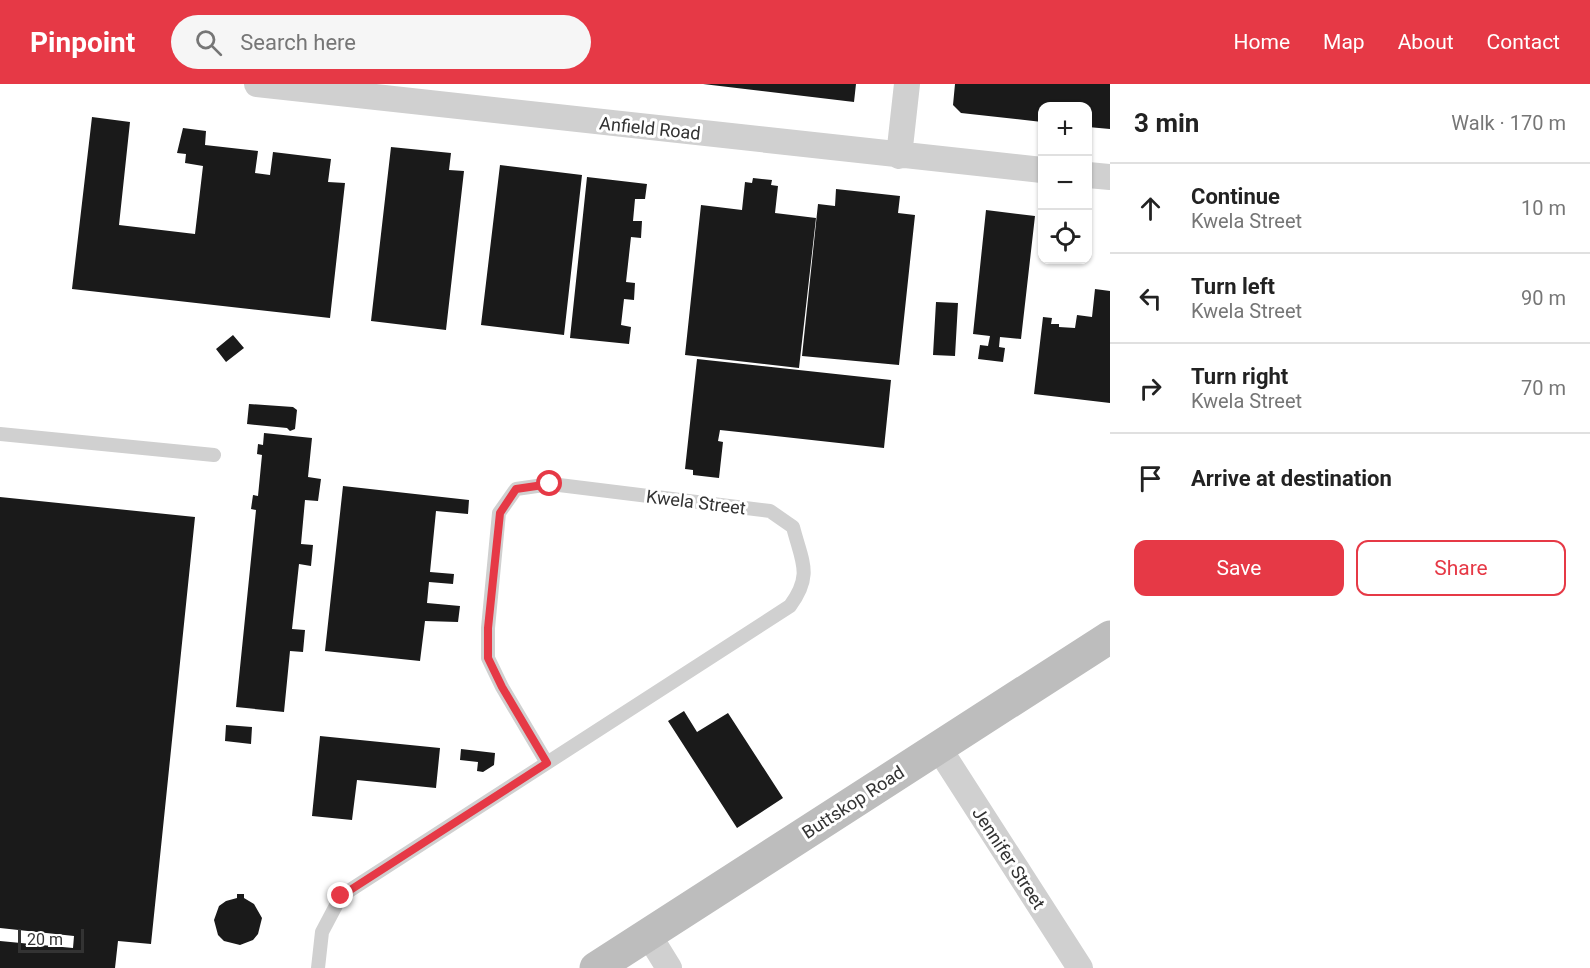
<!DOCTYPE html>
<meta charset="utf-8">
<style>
:root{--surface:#fff;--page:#f6f6f6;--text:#222;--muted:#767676;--line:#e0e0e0;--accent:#e63946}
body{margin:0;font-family:Roboto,sans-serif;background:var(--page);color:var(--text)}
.controls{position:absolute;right:18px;top:18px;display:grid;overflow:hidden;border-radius:12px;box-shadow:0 2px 4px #0004}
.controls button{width:54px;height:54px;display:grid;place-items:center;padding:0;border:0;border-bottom:2px solid var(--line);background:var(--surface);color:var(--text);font:30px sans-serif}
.scale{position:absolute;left:18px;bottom:15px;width:66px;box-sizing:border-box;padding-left:6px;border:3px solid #333;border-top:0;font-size:16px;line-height:21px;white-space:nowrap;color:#333;-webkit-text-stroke:4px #fff;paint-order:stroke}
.stop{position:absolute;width:18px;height:18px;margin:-14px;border:4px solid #e63946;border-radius:50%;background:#fff}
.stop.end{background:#e63946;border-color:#fff;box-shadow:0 2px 6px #0008}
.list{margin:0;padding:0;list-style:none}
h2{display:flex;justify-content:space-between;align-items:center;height:78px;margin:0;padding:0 24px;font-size:26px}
h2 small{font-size:20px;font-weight:400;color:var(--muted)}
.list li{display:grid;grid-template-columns:39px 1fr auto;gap:18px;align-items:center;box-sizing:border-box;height:90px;padding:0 24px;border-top:2px solid var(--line)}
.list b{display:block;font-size:22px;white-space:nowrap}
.list p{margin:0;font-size:20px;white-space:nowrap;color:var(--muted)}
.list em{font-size:20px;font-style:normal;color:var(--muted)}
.actions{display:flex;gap:12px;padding:18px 24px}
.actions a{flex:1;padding:14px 0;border:2px solid var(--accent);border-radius:12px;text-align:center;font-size:21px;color:var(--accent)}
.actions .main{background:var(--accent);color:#fff}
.icon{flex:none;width:33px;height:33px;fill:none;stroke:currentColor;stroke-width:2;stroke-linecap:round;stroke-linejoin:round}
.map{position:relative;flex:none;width:1110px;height:884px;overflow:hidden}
header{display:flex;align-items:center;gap:36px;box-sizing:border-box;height:84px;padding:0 30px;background:var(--accent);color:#fff}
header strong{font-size:28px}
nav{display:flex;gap:33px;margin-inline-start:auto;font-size:21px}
.search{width:420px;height:54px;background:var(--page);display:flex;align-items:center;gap:15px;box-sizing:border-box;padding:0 21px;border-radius:33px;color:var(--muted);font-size:22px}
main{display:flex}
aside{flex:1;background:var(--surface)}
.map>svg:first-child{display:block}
</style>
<header>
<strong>Pinpoint</strong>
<div class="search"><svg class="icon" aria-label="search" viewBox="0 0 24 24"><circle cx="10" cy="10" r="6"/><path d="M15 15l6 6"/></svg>Search here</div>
<nav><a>Home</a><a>Map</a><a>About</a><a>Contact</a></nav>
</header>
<main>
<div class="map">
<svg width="1110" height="884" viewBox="0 0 1110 884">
<rect width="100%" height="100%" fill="#fff"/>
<path fill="#1a1a1a" d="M703,0h153l-2,18z
M955,0h155v45l-22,-2v-21h-46v16l-81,-9 -8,-8z
M92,33l38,5 -11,103 76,9 8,-68 -18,-3 1,-9 -9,-1 6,-25 23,3 -1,14 53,6 -3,22 15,2 3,-23 58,7 -3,23 17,1 -15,135 -258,-29z
M391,63l60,6 -2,17 15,1 -18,159 -75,-9z
M500,81l82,10 -18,160 -83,-10z
M587,93l60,7 -2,15h-10l-2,22h9l-1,17 -10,-1 -5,45 9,1 -1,17 -10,-1 -3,26 10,2 -2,17 -59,-6z
M753,94l19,2 -1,5 7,1 -3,27 41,5 -17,150 -114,-13 16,-150 41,5 3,-28 7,1z
M836,105l64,7 -2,17 17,2 -16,150 -97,-9 16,-152 17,2z
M986,126l49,6 -14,123 -21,-2 -1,10 6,1 -2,14 -25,-3 2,-14 8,1 2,-10 -17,-2z
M1095,205l15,2v112l-76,-9 9,-77 9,1 -1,6h8v3l16,1 2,-13 15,2z
M936,218l22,1 -3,53 -22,-1z
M233,251l11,13 -18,14 -10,-13z
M697,275l194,21 -7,68 -164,-18 -2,11 5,1 -4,36 -26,-3v-5l-8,-1z
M249,320l44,3 4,3 -2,19 -5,2 -3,-3 -40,-4z
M264,349l48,5 -4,39 13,2 -3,22 -13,-1 -4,44 12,1 -2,21 -12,-2 -7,65 13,1 -2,22 -13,-1 -6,61 -48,-5 20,-197 -5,-1 2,-14 5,1 4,-41 -5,-1 1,-10 5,1z
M343,402l126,14 -1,14 -32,-3 -6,61 24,2 -1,10 -24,-2 -2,21 33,3 -2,16 -33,-1 -5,40 -95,-10z
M0,413l195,20 -44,427 -33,-3 -3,27h-115v-27l73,7 1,-12 -74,-8z
M684,627l13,21 31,-19 55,85 -46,30 -69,-107z
M226,641l26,2 -1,17 -26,-3z
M320,652l120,12 -4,40 -79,-8 -5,40 -40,-4z
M461,665l34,4 -1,12 -11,7 -6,-1 1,-9 -18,-2z
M237,810h7v4l10,6 8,14 -4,16 -5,6 -13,5 -16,-4 -6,-6 -4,-15 5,-14 7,-5 11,-3z"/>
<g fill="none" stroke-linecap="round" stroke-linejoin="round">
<path stroke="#d0d0d0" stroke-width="14" d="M0,350l214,21
M318,884l4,-36 19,-36 449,-290c23,-31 12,-44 3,-79l-23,-16 -219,-27 -35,5 -17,24 -11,115v30l14,29 45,76"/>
<path stroke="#d0d0d0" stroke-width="26" d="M257,0l785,86
M899,72l8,-72
M1088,91l22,2
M938,663l142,221
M648,850l21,34"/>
<path stroke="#bdbdbd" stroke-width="33" d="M596,884l514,-331"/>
</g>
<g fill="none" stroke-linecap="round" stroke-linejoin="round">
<path stroke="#e63946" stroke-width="8" d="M341,812l206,-133 -45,-76 -14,-29v-30l12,-115 16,-24 34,-5"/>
</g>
<g text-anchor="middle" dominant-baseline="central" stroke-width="6" stroke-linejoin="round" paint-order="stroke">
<g font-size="18" fill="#333" stroke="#fff">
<text transform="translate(650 44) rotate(6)">Anfield Road</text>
<text transform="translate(696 418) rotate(7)">Kwela Street</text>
<text transform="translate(853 718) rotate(-33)">Buttskop Road</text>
<text transform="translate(1009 774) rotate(57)">Jennifer Street</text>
</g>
</g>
</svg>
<div class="controls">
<button>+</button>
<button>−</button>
<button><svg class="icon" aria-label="locate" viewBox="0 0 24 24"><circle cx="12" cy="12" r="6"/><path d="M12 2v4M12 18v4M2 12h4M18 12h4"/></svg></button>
</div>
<div class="scale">20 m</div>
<div class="stop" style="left:550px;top:400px"></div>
<div class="stop end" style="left:341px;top:812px"></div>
</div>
<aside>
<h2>3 min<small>Walk · 170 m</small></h2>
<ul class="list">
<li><svg class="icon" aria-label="ahead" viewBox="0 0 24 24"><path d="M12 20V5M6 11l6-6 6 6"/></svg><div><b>Continue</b><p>Kwela Street</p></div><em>10 m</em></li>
<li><svg class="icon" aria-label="left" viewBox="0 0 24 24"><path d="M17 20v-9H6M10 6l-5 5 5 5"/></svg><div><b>Turn left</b><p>Kwela Street</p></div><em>90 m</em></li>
<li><svg class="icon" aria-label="right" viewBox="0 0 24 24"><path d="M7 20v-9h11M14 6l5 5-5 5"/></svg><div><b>Turn right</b><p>Kwela Street</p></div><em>70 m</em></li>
<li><svg class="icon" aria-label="arrive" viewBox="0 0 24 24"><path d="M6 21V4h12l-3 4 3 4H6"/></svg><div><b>Arrive at destination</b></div></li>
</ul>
<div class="actions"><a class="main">Save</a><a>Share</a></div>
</aside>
</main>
